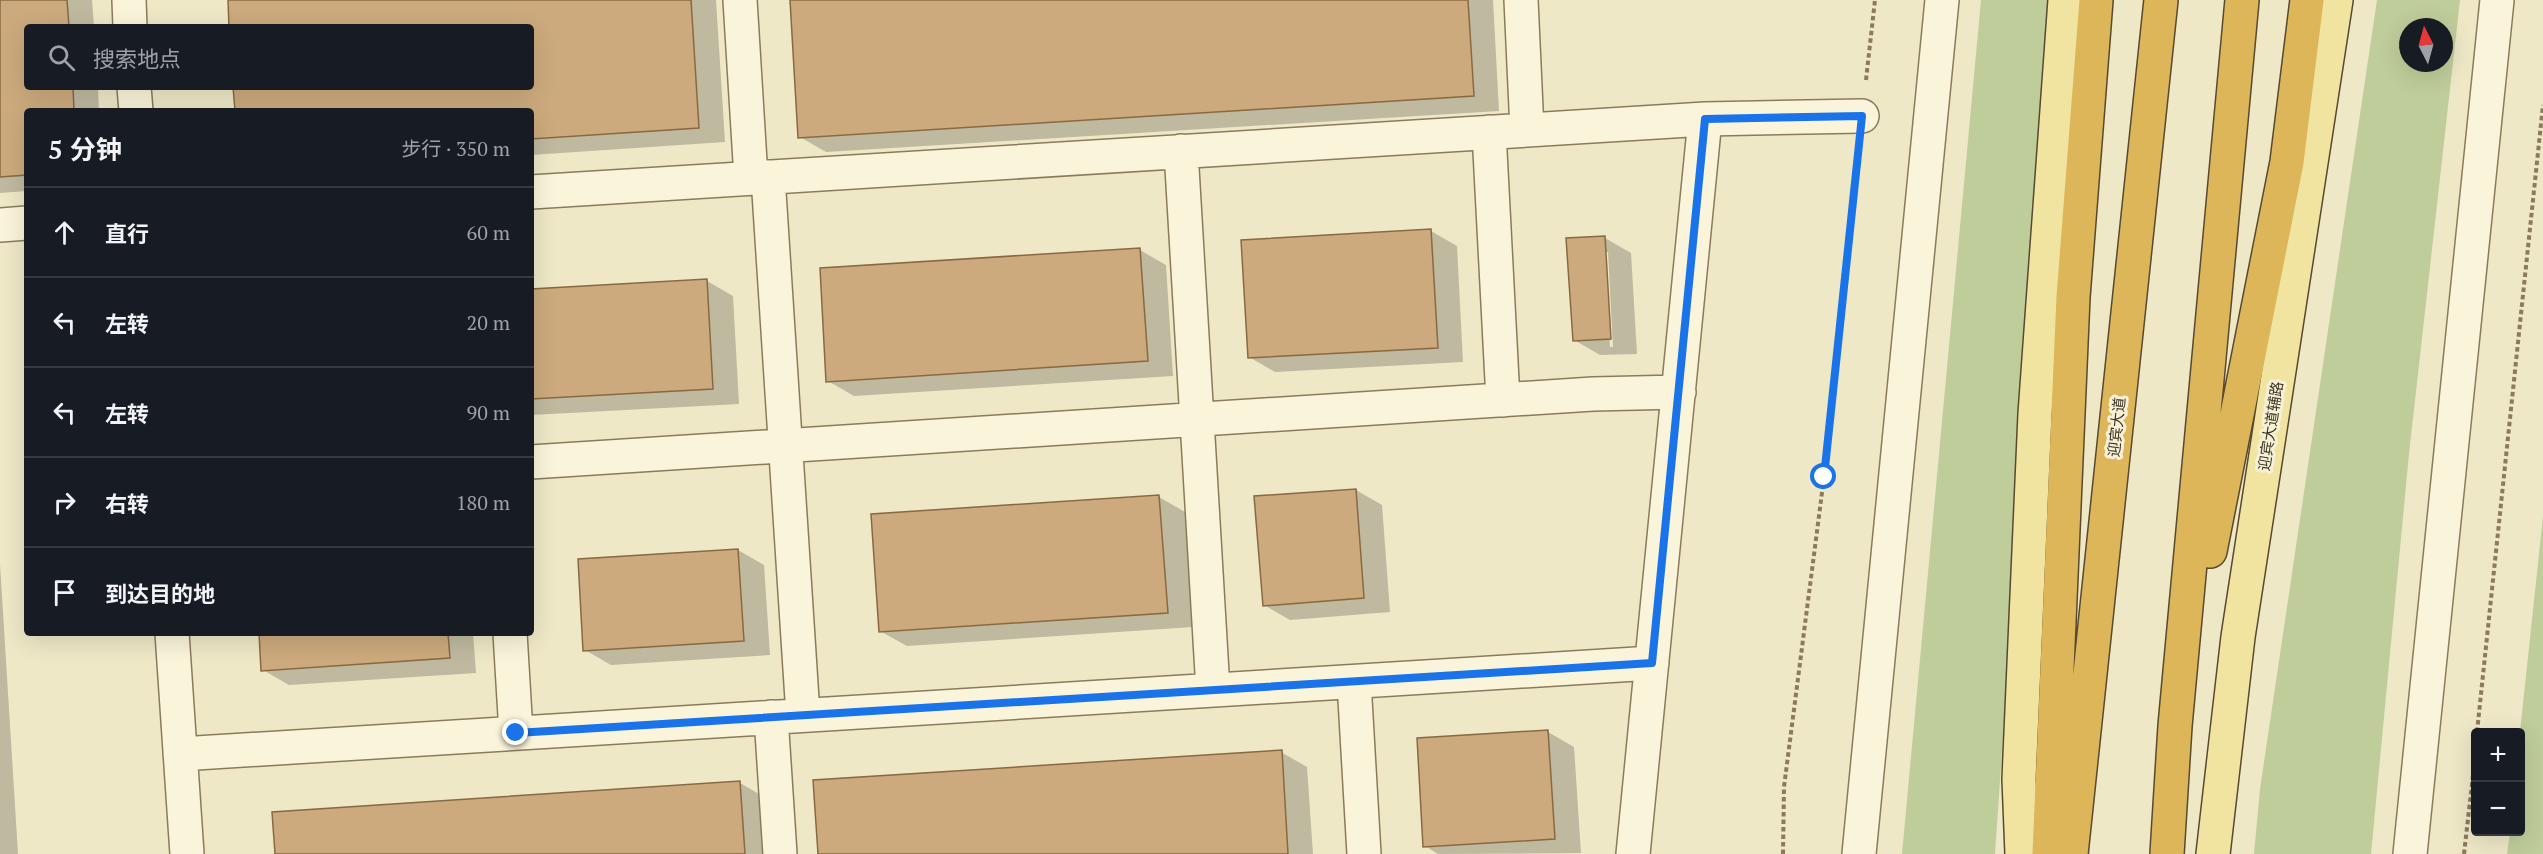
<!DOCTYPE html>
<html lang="zh">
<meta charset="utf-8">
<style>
:root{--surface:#171b24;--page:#242831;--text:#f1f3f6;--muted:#9ea1a6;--line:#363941}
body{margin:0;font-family:"PT Serif","Noto Sans SC",serif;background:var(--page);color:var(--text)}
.controls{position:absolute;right:18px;bottom:18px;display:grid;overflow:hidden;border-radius:6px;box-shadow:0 6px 24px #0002}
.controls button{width:54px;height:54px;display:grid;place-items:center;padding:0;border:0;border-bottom:2px solid var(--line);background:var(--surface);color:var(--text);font:30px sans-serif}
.compass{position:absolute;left:2399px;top:18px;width:54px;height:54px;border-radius:50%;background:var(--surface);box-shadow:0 6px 24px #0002;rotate:354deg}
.stop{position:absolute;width:18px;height:18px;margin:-14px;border:4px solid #1a73e8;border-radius:50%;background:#fff}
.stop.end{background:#1a73e8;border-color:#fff;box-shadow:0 2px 6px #0008}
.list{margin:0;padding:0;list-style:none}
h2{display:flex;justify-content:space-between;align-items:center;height:78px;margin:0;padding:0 24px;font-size:26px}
h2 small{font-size:20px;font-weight:400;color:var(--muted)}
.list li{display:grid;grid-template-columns:39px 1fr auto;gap:18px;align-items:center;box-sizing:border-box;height:90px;padding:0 24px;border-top:2px solid var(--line)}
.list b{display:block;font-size:22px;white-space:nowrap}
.list em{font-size:20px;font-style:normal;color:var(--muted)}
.icon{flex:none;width:33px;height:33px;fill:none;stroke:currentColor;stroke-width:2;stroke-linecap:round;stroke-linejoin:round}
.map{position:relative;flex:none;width:2543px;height:854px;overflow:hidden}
.search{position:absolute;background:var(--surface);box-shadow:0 6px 24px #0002;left:24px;top:24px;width:510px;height:66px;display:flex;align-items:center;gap:15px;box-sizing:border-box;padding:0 21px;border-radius:6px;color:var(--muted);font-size:22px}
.panel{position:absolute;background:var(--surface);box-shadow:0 6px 24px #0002;left:24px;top:108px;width:510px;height:528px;border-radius:6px}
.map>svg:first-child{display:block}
</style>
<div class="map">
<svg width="2543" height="854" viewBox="0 0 2543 854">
<rect width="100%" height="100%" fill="#eee8c7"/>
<path fill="#bfcd9a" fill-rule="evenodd" d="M1981,0h72l-58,854h-93z
M2377,0h83l-51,454 -38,400h-117l6,-65zM2408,27h36v36h-36z
M2543,516v338h-36l3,-22h10v-100z"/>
<path fill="#0003" fill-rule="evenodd" d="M0,0h92l2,27h-67v60h71l1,24h-72v80l-27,2z
M229,0h487l9,142 -194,13v-44h-295l-1,-24h296v-60h-300z
M791,0h702l6,111 -673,41 -26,-15z
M1431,231l26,15 6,116 -188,10 -26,-15z
M1605,238l26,15 6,101 -37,1 -26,-15zM1605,252h3l5,95h-3z
M1140,250l26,15 7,111 -319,20 -26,-15z
M707,281l26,15 6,108 -208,11v-125z
M1356,490l26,15 8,107 -100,8 -26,-15z
M1159,497l26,15 8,115 -286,19 -27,-15z
M738,550l26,15 6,90 -159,10 -26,-15z
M0,564l18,290h-18z
M260,633h213l3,40 -187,12 -26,-15z
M1548,732l26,15 7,106 -143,1 -13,-8 -7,-106z
M1281,752l26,15 6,87h-494z
M740,783l26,15 4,56h-494z"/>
<path fill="#ccaa7d" stroke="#896942" stroke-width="1.5" d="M0,0h67l2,27h-42v60h46l1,24h-47v64l-27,2z
M228,0h463l8,128 -168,11v-28h-296l-2,-24h298v-60h-302z
M790,0h678l6,96 -676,42z
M1431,229l7,119 -190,10 -7,-118z
M1605,236l6,103 -38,2 -7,-103z
M1140,248l8,113 -322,21 -6,-114z
M707,279l6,110 -182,10v-110z
M1356,489l8,109 -101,8 -9,-110z
M1159,495l9,118 -289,19 -8,-118z
M738,549l6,92 -161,10 -5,-92z
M259,633h189l2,25 -189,13z
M1548,730l7,109 -132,8 -6,-109z
M1282,750l6,104h-470l-5,-74z
M740,781l5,73h-470l-3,-42z"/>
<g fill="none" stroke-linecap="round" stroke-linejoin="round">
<defs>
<path id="minor" d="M129,0l1,27
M740,0l11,178
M1521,0l6,130
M134,87l2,24
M1489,132l14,268
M1181,151l32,539
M768,177l35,538
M531,192l1174,-73 157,-3
M0,225l27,-2
M531,462l1062,-68 86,-2
M172,633l15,221
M510,633l6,100
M1354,682l10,172
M771,717l9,137
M180,754l1472,-91
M1633,854l72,-735
M1859,854l83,-854
M2410,854l87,-854"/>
<path id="major" d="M2022,854l-3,-75 16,-365 30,-414
M2213,854l25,-217 98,-637"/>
<path id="highway" d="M2210,551l77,-389 20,-162
M2049,854l24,-557 23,-297
M2071,854l90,-854
M2167,854l8,-128 67,-726"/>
</defs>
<use href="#minor" stroke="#8a7b5c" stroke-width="36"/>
<use href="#major" stroke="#584930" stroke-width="36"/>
<use href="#highway" stroke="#584930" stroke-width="36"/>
<path stroke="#8a7b5c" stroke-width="4" stroke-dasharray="4.5 3" stroke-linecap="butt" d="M1866,80l9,-80
M2477,732l66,-627
M1783,854l1,-67 40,-310 34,-324
M2464,854l12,-105"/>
<use href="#minor" stroke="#f9f4da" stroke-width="33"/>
<use href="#major" stroke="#f0e4a0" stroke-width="33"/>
<use href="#highway" stroke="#dcb659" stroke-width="33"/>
</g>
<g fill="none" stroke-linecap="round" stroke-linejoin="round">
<path stroke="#1a73e8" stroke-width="8" d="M516,733l1136,-70 53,-544 157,-3 -38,361"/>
</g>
<g text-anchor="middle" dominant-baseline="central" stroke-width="6" stroke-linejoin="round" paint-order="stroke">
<g font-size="15" fill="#3a3120" stroke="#f6f1d6">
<text transform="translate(2270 426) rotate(-81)">迎宾大道辅路</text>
<text transform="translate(2116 427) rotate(-84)">迎宾大道</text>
</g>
</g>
</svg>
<div class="controls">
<button>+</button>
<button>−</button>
</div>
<svg class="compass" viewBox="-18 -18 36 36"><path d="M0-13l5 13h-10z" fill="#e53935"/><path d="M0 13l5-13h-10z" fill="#9ea1a6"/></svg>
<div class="stop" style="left:1824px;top:477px"></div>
<div class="stop end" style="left:516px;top:733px"></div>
<div class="search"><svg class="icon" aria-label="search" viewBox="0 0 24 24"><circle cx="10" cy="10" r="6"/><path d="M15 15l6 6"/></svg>搜索地点</div>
<section class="panel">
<h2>5 分钟<small>步行 · 350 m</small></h2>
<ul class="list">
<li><svg class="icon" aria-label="ahead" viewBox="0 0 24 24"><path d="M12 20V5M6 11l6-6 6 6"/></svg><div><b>直行</b></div><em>60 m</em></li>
<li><svg class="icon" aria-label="left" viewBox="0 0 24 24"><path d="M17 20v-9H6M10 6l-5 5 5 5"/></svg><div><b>左转</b></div><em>20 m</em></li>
<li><svg class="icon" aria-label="left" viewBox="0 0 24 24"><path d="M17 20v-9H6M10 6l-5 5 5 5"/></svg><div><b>左转</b></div><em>90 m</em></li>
<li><svg class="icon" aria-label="right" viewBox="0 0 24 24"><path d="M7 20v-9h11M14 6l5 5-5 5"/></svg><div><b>右转</b></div><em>180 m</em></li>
<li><svg class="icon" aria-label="arrive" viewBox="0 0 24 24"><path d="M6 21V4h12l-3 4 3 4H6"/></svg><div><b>到达目的地</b></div></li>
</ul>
</section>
</div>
